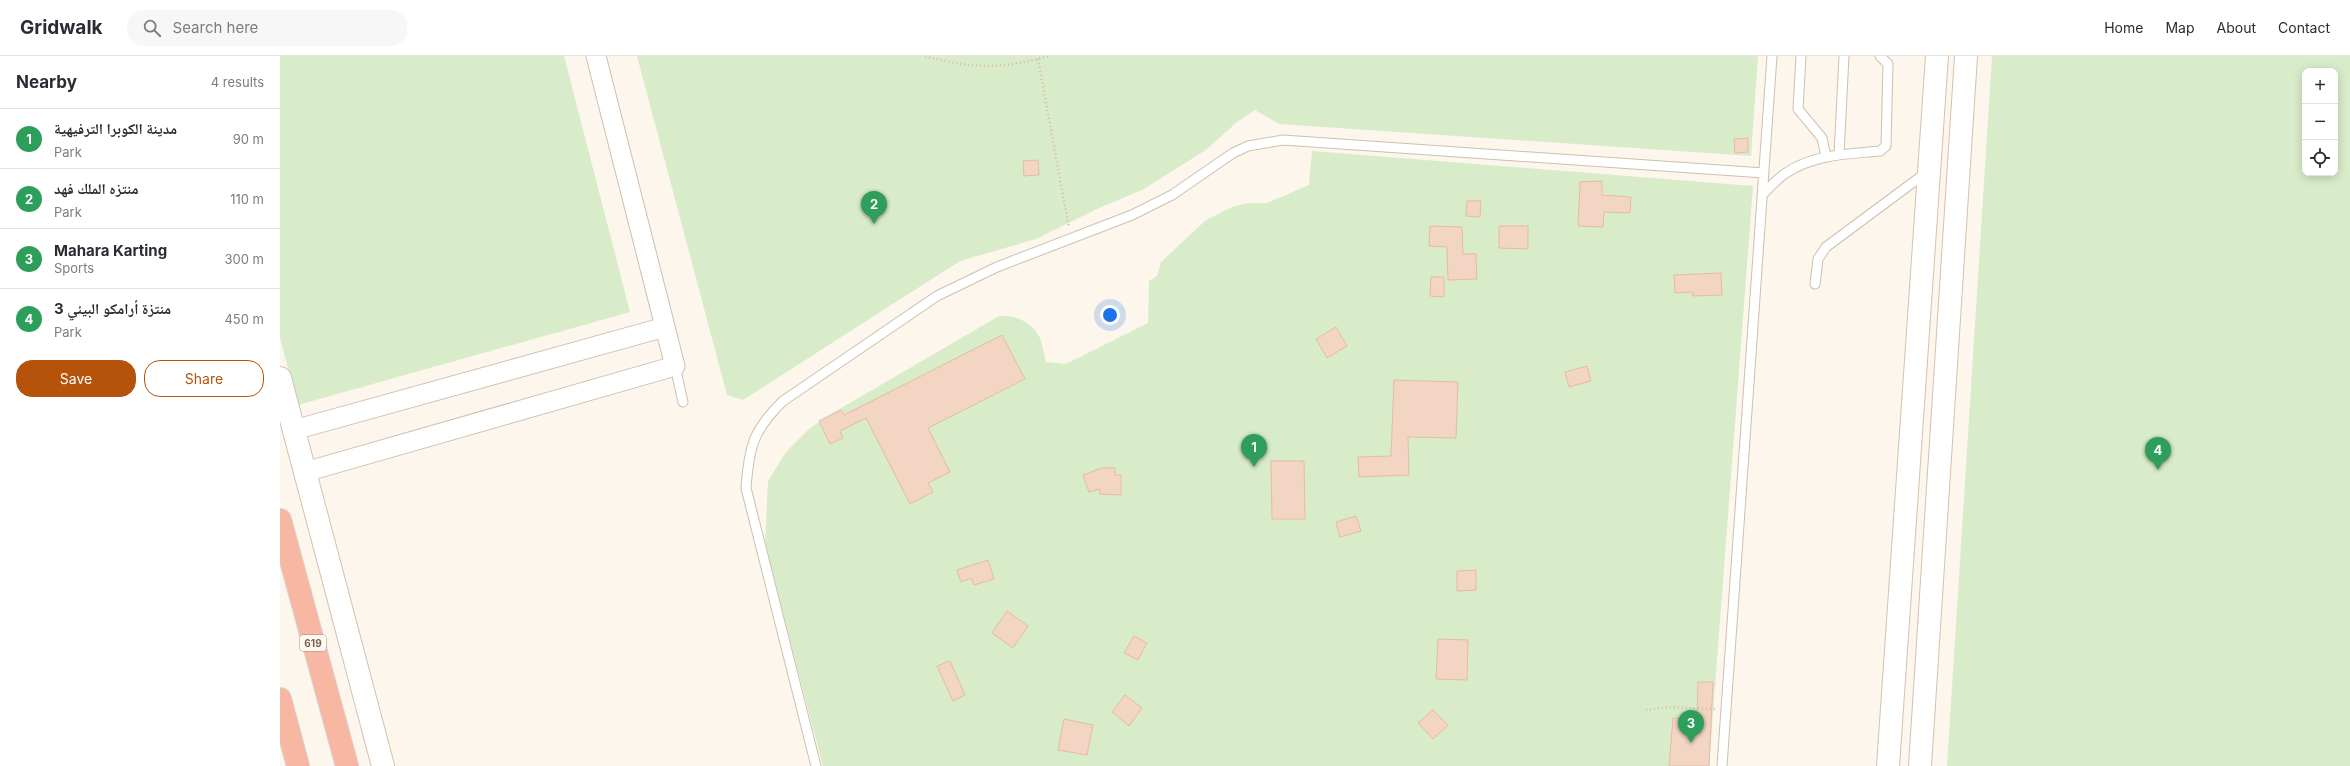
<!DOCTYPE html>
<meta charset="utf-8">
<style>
:root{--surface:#fff;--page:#f7f7f7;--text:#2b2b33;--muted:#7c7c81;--line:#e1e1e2;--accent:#b45309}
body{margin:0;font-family:Inter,"Noto Naskh Arabic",sans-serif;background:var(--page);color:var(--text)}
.controls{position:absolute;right:12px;top:12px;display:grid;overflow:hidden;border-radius:8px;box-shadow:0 2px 10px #0003}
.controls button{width:36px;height:36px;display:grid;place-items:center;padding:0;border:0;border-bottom:1px solid var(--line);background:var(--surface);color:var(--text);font:20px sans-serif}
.you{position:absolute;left:830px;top:259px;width:14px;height:14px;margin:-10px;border:3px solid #fff;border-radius:50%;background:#1a73e8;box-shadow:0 0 0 6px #1a73e833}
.badge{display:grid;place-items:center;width:26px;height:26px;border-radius:50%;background:var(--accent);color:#fff;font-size:13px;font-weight:700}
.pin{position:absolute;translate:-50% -33px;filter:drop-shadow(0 1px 2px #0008)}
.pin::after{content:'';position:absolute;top:21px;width:14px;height:12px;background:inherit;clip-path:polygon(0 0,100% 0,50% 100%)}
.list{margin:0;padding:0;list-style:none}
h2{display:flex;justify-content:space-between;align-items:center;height:52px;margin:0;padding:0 16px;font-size:17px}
h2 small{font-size:13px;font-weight:400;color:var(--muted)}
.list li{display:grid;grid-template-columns:26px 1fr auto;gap:12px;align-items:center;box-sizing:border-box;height:60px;padding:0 16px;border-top:1px solid var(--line)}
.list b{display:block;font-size:15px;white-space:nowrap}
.list p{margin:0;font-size:13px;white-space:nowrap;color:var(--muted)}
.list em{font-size:13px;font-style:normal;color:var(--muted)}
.actions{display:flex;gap:8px;padding:12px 16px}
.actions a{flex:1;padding:9px 0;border:1px solid var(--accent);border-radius:16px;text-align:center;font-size:14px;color:var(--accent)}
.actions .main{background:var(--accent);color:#fff}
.icon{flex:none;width:22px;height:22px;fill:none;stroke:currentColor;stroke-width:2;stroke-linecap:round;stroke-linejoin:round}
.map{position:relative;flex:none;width:2070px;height:710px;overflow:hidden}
header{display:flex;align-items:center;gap:24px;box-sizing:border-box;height:56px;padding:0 20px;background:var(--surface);border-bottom:1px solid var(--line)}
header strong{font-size:19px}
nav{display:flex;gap:22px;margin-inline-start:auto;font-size:14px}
.search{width:280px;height:36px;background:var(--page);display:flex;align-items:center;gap:10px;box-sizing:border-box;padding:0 14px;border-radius:16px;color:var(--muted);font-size:15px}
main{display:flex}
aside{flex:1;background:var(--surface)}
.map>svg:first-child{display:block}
</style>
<header>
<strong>Gridwalk</strong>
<div class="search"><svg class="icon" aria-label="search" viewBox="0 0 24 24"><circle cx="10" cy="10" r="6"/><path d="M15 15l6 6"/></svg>Search here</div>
<nav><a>Home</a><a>Map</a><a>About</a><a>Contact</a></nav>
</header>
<main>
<aside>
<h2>Nearby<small>4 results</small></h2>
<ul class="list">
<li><span class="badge" style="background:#2e9e5b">1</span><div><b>مدينة الكوبرا الترفيهية</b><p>Park</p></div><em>90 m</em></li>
<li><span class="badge" style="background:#2e9e5b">2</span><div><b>منتزه الملك فهد</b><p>Park</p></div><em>110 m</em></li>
<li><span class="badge" style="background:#2e9e5b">3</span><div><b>Mahara Karting</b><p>Sports</p></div><em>300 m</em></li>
<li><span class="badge" style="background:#2e9e5b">4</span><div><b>منتزة أرامكو البيئي 3</b><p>Park</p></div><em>450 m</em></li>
</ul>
<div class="actions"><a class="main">Save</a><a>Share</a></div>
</aside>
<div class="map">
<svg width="2070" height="710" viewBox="0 0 2070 710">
<rect width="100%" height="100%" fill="#fdf6ec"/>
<path fill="#d8ecc9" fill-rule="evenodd" d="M0,0h284l66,256 -332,93 -18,-67z
M357,0h1121l-7,100 -472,-32 -24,-14 -18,12 -31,28 -64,40 -45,19 -61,30 -76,22 -217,139 -16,-5z
M1712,0h358v710h-403zM2025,15h30v102h-30z
M1032,95l441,35 -44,580h-886l-58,-220 3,-65 18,-29 22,-22 16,-12 175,-102c16,-2 37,8 42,25 2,7 3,14 5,21l20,2 82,-41 1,-42 8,-5 4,-14 45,-42 26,-13 16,-4h19l42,-18z"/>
<path fill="#f3d5c3" stroke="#e6bba3" d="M1468,82v14l-13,1 -1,-14z
M758,104l1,15 -15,1 -1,-15z
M1322,125v14l29,2 -1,16 -26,-1 -1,15 -25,-1 2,-44z
M1187,145h14l-1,16 -14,-1z
M1150,170l32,1 1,27h13l1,25 -29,1 -1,-33 -18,-1z
M1219,170h29v23l-29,-1z
M1441,217l1,22 -29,1 -1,-4 -17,1 -1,-18z
M1151,221h13v20l-14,-1z
M1056,271l11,19 -20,12 -11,-19z
M722,279l23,44 -97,49 22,44 -22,11 5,9 -23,12 -44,-86 -26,13 3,7 -13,6 -11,-23 22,-11 3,5z
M1307,310l4,15 -22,6 -4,-15z
M1114,324l64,2 -2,56 -48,-1 1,38 -50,2 -1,-20 33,-1z
M991,405h33l1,58h-33z
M822,412h13v7h6v20l-21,-1v-5l-11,3 -6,-17z
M1076,460l5,15 -21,6 -4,-15z
M708,504l6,19 -20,6 -3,-7 -10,4 -4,-12z
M1196,514v20l-19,1v-20z
M727,555l21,15 -15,22 -21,-15z
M854,580l13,7 -9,17 -14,-7z
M1158,583l30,1 -1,40 -31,-1z
M670,605l15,34 -12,6 -16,-35z
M1418,626h15l-4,84h-40l4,-48 24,1z
M845,639l17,13 -13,18 -17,-14z
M1153,654l15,15 -15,14 -15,-16z
M784,663l29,6 -6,30 -29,-5z"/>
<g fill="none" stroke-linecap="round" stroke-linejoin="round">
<defs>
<path id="lane" d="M1521,0l-3,53 24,29 4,19
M1559,99l5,-99
M1483,138c7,-7 15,-16 23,-21 28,-19 62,-19 94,-22l6,-5 2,-82 -8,-8
M1535,228l3,-25 8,-12 101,-75
M395,310l8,36
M536,710l-70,-278c3,-41 7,-58 37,-87l154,-105 60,-29 135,-52 40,-20 61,-42 15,-7 35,-6 481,33
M1442,710l50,-710"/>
<path id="street" d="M14,374l371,-103
M25,416l370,-106 -79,-310"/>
<path id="secondary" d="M0,322l103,388
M1608,710l49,-710
M1640,710l46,-710"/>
<path id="highway" d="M0,464l67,246
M0,643l18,67"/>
</defs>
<use href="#lane" stroke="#d1beb0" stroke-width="11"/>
<use href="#street" stroke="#d1beb0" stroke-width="21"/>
<use href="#secondary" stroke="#d6c0b0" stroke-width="24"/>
<use href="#highway" stroke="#dad1cd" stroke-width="24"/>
<path stroke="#d9b8a5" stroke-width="2.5" stroke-dasharray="1 3" stroke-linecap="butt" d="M645,0c47,13 77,13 124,0
M758,3l31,169
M1366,654l22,-3 47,2"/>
<use href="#lane" stroke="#fff" stroke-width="9"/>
<use href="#street" stroke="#fff" stroke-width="19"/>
<use href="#secondary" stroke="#fff" stroke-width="22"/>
<use href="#highway" stroke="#f7b7a3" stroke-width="22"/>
</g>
<g text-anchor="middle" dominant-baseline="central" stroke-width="4" stroke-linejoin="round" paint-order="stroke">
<rect fill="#fffaf3" stroke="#a28b7f" stroke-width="1" x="20" y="579" width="26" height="16" rx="3"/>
<g font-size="10" font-weight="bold" fill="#7a5c4d">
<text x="33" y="587">619</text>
</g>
</g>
</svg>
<div class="controls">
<button>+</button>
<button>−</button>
<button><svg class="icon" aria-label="locate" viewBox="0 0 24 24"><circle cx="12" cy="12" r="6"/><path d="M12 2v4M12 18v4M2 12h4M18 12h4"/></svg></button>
</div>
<div class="you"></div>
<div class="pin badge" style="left:974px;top:411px;background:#2e9e5b">1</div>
<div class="pin badge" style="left:594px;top:168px;background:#2e9e5b">2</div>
<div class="pin badge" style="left:1411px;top:687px;background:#2e9e5b">3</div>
<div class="pin badge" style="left:1878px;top:414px;background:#2e9e5b">4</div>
</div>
</main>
